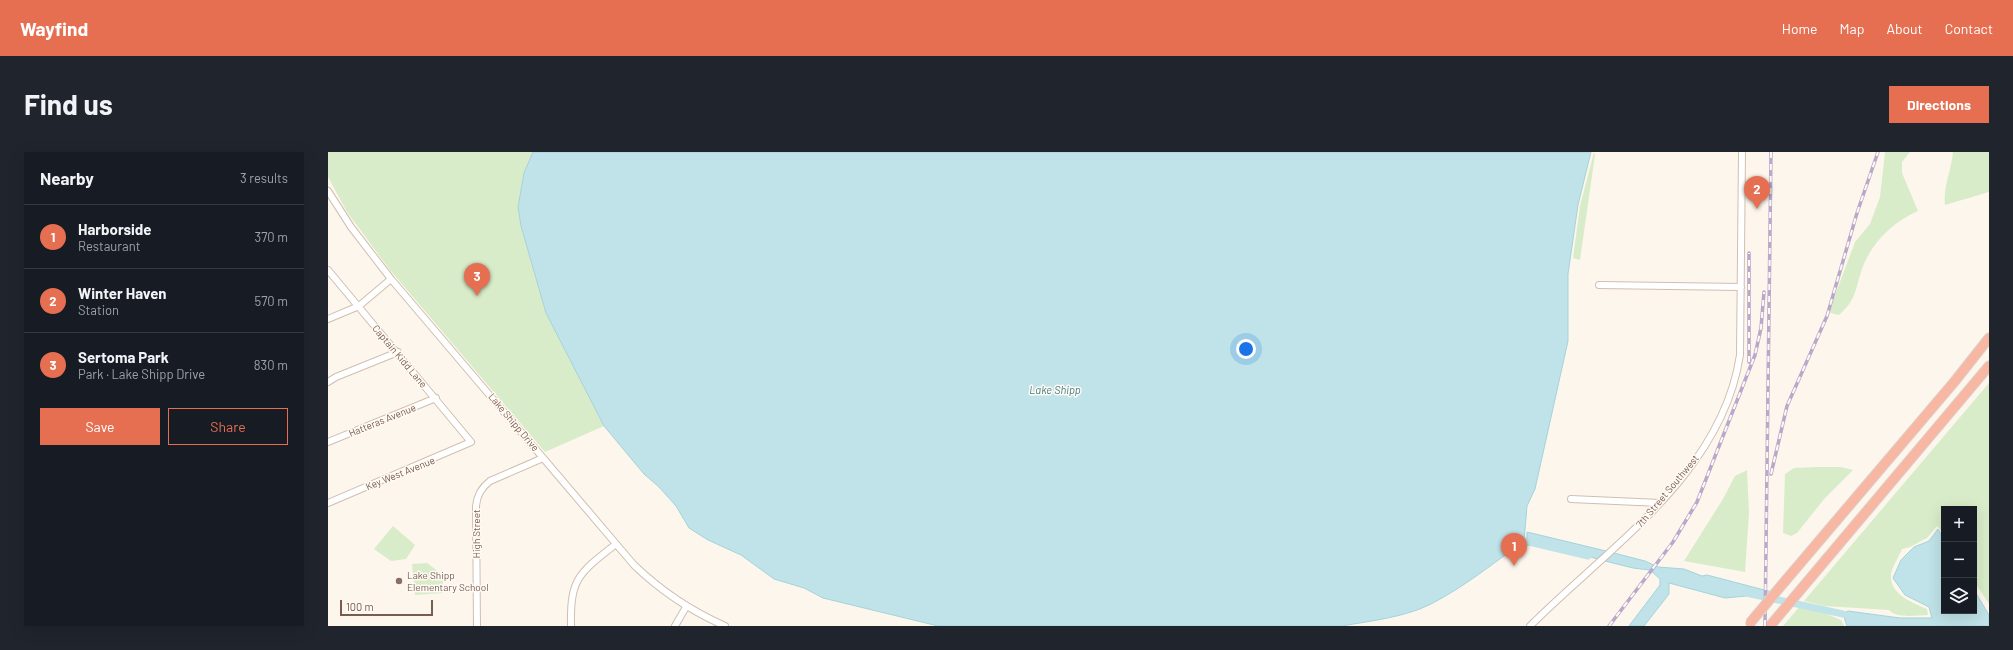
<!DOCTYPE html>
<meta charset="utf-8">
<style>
:root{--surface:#171b24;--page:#20242c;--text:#f1f3f6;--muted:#9ea1a6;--line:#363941;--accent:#e76f51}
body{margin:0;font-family:Barlow,sans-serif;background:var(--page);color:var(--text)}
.controls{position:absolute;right:12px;bottom:12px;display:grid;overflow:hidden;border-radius:0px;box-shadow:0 4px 16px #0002}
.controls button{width:36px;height:36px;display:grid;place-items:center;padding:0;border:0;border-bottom:1px solid var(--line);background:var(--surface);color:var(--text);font:20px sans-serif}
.scale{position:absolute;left:12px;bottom:10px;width:93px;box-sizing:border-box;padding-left:4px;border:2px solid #7a5c4d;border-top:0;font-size:11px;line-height:14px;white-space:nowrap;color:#7a5c4d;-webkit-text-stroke:3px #fffaf3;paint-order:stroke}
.you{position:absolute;left:918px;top:197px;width:14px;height:14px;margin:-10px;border:3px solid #fff;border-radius:50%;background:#1a73e8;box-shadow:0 0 0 6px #1a73e833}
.badge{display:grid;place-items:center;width:26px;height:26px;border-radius:50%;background:var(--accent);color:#fff;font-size:13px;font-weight:700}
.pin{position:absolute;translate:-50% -33px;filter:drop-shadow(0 1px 2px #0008)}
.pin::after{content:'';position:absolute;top:21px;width:14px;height:12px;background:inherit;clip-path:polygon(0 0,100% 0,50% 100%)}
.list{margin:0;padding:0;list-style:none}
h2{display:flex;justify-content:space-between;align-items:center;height:52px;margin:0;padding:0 16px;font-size:17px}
h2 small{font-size:13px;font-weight:400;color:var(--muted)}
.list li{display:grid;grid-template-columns:26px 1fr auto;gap:12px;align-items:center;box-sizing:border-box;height:64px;padding:0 16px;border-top:1px solid var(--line)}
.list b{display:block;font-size:15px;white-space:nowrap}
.list p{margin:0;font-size:13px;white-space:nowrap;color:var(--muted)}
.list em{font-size:13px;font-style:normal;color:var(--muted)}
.actions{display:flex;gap:8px;padding:12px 16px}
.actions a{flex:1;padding:9px 0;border:1px solid var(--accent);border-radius:0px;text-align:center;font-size:14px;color:var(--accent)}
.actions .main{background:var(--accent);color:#fff}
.icon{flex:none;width:22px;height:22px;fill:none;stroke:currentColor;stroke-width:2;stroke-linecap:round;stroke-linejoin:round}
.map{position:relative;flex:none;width:1661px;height:474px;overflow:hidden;border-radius:0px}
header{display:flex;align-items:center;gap:24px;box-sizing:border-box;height:56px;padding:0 20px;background:var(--accent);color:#fff}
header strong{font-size:19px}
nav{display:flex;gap:22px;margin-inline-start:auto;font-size:14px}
.intro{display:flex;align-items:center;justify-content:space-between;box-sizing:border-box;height:96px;padding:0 24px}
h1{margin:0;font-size:28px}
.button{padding:10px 18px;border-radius:0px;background:var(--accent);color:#fff;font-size:14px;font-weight:700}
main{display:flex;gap:24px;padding:0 24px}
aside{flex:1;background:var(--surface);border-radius:0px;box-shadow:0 4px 16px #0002}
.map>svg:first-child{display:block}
</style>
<header>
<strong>Wayfind</strong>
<nav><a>Home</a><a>Map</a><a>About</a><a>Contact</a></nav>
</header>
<div class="intro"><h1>Find us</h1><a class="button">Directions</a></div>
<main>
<aside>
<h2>Nearby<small>3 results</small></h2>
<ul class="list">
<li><span class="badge">1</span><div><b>Harborside</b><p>Restaurant</p></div><em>370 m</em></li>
<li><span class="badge">2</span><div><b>Winter Haven</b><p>Station</p></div><em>570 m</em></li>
<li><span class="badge">3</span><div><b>Sertoma Park</b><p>Park · Lake Shipp Drive</p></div><em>830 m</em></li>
</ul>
<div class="actions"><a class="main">Save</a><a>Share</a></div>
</aside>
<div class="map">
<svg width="1661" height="474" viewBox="0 0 1661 474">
<rect width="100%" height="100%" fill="#fdf6ec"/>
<path fill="#d8ecc9" d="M0,0h205l-9,21 -6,34 3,19 25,87 58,113 -59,26 -155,-182 -43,-58 -19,-35z
M1266,0l1,3 -15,105 -7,-2 7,-52z
M1557,0h25l-8,10v11l16,38c-24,10 -47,32 -56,58 -7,20 -5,30 -23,46l-8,-2 -2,-2 26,-69 15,-18 10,-27z
M1624,0h37v40l-44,13c-2,-18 6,-34 8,-52z
M1661,231v221l-15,-23v-72h-30v24l-7,-7 -10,12 -17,9 -8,2c-3,8 -12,20 -11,29 1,17 22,25 36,31l1,6c-11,0 -31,4 -39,-5l-65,-4 -20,-5z
M1489,315h24l12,3 -28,28 -28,35 -6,3 -8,-3 2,-59 9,-6z
M1419,318l2,43 -4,59 -61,-11 39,-62 12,-23z
M65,374l22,19 -9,14 -15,2 -17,-12z
M99,411l16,12v18l-28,2 -3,-31z
M1472,454l20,5 21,9 3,6h-61z"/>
<path fill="#bfe3e8" stroke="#a5d3da" d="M205,0h1058l-13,53 -10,69v67l-33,148 -8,17 -3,35c-30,22 -60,46 -93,63 -25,13 -61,17 -89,22h-404l-115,-28 -19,-10 -30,-9 -33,-24 -33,-15 -19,-12 -13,-22 -17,-19 -15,-13 -40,-48 -58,-113 -25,-87 -3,-19 6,-34z
M1610,377l6,10v72h30v-21l15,25v11h-142l-4,-12 5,-3 52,7h32l-3,-11 -24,-12 -12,-17 8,-18 13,-13 15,-6z
M1199,380l79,19 -9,8 -20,-7 -30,-6 -24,-1 4,-3z
M1286,401l31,8 13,6 26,2 18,7 5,-1 65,17 -4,5 -11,-2 -32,3 -56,-15v11l-25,32h-15l31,-41v-6l-10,-9 -17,-2 -28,-7z"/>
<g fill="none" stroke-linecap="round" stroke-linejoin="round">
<path stroke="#bfe3e8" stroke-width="7" d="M1196,389l64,15
M1418,441l97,21"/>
<defs>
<path id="minor" d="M0,39l23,36 40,52 243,286c27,26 57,46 91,61
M0,118l143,172 -143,61
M1271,133l142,2
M0,167l31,-13 32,-27
M0,230l8,-5 62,-25
M0,290l108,-44
M1243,347l89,4
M149,474l-1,-120c1,-11 5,-18 14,-25l53,-23
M243,474c-1,-48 8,-53 45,-82
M347,474l11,-19
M1202,474c79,-79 192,-152 210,-271l2,-203"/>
<path id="highway" d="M1458,428l169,-199 34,-43
M1442,474l219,-260"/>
</defs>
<use href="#minor" stroke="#d1beb0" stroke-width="8"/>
<use href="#highway" stroke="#dad1cd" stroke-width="11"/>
<use href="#minor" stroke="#fff" stroke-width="6"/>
<use href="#highway" stroke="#f7b7a3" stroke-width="9"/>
<defs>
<path id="rail" d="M1421,210v-109
M1443,322l16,-68 40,-90 30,-103 21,-61
M1281,474l64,-84 24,-40 58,-147 6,-27 3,-36
M1437,474l6,-474"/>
</defs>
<use href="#rail" stroke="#b9a8c9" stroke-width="3.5"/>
<use href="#rail" stroke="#fffaf3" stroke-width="2" stroke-dasharray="6" stroke-linecap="butt"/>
<defs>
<path id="highway-bridge" d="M1422,471l36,-43"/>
</defs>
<use href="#highway-bridge" stroke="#dad1cd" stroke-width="11" stroke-linecap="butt"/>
<use href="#highway-bridge" stroke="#f7b7a3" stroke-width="9"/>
</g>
<circle fill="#8d6e63" stroke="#fffaf3" stroke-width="1.5" cx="71" cy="429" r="4"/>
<g text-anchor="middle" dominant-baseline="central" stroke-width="3" stroke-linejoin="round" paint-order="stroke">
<g font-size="10" fill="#7a5c4d" stroke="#fffaf3">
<text transform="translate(72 204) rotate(50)">Captain Kidd Lane</text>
<text transform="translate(54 268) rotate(-22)">Hatteras Avenue</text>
<text transform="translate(186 270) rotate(50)">Lake Shipp Drive</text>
<text transform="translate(72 321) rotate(-22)">Key West Avenue</text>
<text transform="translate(1339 339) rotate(-50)">7th Street Southwest</text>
<text transform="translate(148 382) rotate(-90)">High Street</text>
</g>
<g font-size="10" fill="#785e54" stroke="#fffaf3" text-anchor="start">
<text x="79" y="423">Lake Shipp<tspan x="79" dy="12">Elementary School</tspan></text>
</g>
<g font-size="11" font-style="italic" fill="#437c86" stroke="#fffaf3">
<text x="727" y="237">Lake Shipp</text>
</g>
</g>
</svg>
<div class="controls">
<button>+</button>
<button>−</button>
<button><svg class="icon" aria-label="layers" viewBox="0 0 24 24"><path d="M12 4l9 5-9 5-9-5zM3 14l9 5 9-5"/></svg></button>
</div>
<div class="scale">100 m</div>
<div class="you"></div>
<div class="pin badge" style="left:1186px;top:414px">1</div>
<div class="pin badge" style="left:1429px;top:57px">2</div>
<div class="pin badge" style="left:149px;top:144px">3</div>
</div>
</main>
